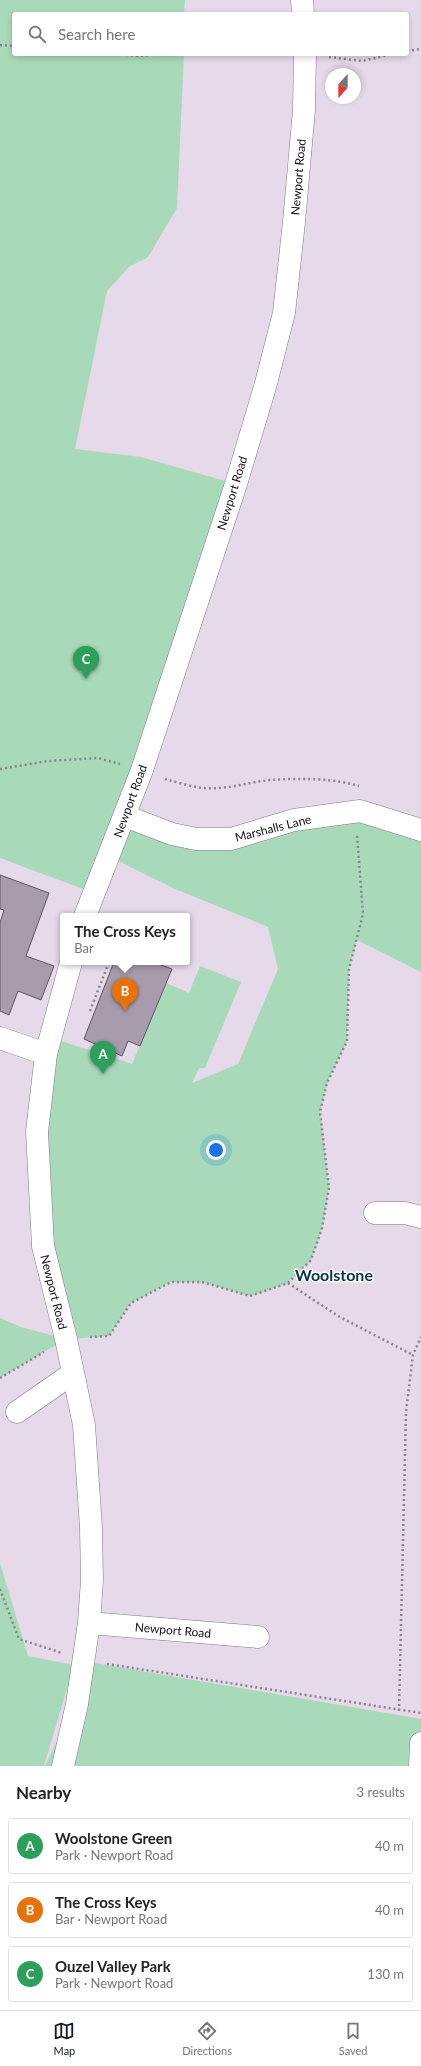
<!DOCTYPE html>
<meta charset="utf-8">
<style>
:root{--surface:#fff;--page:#f6f6f6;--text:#222;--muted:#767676;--line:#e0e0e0;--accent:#111827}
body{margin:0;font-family:Lato,sans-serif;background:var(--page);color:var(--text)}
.compass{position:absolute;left:325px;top:68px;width:36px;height:36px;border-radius:50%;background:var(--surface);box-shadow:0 2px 6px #0003;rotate:201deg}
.you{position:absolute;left:216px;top:1150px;width:14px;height:14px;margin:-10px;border:3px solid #fff;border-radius:50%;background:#1a73e8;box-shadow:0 0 0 6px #1a73e833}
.badge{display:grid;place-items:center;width:26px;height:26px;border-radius:50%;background:var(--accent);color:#fff;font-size:13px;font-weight:700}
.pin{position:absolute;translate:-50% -33px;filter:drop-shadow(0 1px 2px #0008)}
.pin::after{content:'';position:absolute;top:21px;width:14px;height:12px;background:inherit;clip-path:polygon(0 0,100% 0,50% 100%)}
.popup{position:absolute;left:60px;top:913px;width:130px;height:52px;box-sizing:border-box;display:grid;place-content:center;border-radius:4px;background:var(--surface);filter:drop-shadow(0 1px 3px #0005);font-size:13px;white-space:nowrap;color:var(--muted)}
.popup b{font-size:15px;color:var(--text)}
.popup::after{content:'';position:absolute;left:50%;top:100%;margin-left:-8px;border:8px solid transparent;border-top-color:var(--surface)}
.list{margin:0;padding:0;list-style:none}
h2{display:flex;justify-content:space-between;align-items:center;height:52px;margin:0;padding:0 16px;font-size:17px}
h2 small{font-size:13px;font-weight:400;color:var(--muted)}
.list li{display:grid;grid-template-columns:26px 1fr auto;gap:12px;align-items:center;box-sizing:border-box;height:56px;margin:0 8px 8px;padding:0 8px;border:1px solid var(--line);border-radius:4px}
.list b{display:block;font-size:15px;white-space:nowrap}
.list p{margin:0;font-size:13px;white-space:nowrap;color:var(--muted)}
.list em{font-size:13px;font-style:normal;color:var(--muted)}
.icon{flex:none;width:22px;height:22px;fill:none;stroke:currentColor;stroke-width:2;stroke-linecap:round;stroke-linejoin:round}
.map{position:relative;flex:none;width:421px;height:1766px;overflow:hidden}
.search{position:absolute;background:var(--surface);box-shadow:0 2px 6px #0003;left:12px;right:12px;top:12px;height:44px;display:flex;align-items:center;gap:10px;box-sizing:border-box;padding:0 14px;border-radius:4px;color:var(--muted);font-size:15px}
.sheet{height:244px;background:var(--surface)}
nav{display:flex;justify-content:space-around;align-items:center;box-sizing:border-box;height:56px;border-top:1px solid var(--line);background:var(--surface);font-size:11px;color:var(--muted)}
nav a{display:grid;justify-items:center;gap:2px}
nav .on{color:var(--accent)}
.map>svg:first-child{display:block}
</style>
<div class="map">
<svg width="421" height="1766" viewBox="0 0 421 1766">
<rect width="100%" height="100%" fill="#e5d9ea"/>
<path fill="#a8dab9" d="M0,0h185l-1,14h-170v40h170l-7,154 -29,49 -19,10 -22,24 -32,158 66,8 95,27 -111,332 71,23 164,-28 61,19v142l-64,-32 -8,29 -2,72 -20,42 -7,29 9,76 -7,40 -11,32 -23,23 -38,13 -48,-14h-32l-39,21 -22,33 -43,3 -66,39v-60l21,9 45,12 -23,-93 6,-209 83,27 34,-81 23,10 11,-27 41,16 -36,86h-6l-7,15 46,-19 40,-95 -10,-42 -95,-39 -63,-31 -16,36 -94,-35z
M0,1563l28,93 46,9 -30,101h-44z
M95,1663l326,56v47h-376z"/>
<path fill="#a89cac" stroke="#605564" d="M0,875l49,18 -23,63 28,10 -13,34 -23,-9 -9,24 -9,-4v-88l4,-13 -4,-1z
M114,962h39l19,7 -32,77 -12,-5 -6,15 -38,-17z"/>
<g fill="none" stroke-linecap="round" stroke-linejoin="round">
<defs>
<path id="minor" d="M302,0l1,14
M125,816l47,18 24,5h35l63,-19 66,-9 61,19
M85,916l57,-146 94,-286 29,-97 19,-74 10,-91 10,-112 1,-56
M0,1038l46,16
M375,1213h30l16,4
M17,1412l56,-39
M89,1623l169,14
M63,1766l14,-62 12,-81 3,-43 -1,-52 -7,-103 -18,-86 -23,-93 -6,-114 9,-78 25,-92
M420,1766l1,-23"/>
</defs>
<use href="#minor" stroke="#837787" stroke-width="23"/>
<path stroke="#8b838f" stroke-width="2.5" stroke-dasharray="2 3" stroke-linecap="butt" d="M0,45l14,1
M407,51l14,-2
M116,54l23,2 24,-2
M329,57l33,4 31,-7
M0,769l48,-8 50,-3 22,6
M165,779c12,3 26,8 39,9 23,2 44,-6 67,-8 28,-2 61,-2 88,6
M160,962l9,3 1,-3
M90,1011l19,-49
M288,1283l50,33 75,39
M90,1337l19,-1 22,-33 40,-21h31l48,14 38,-13 23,-23 11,-32 7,-40 -9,-76 7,-29 20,-42 2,-72 14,-55 -6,-79
M0,1378l44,-26
M0,1589l19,50 43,14
M107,1664l314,49
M399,1711l7,-299 7,-57 8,-18"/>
<use href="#minor" stroke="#fff" stroke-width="22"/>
</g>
<g text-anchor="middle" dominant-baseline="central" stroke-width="3" stroke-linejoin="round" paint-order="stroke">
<g font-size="12" fill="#130f14" stroke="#fff">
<text transform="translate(298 177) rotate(-85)">Newport Road</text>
<text transform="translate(232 493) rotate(-73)">Newport Road</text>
<text transform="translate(130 801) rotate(-70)">Newport Road</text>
<text transform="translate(273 828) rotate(-14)">Marshalls Lane</text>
<text transform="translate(54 1292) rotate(76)">Newport Road</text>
<text transform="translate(173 1630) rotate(5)">Newport Road</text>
</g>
<g font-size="16" font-weight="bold" fill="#083248" stroke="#fff">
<text x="334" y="1274">Woolstone</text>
</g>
</g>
</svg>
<svg class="compass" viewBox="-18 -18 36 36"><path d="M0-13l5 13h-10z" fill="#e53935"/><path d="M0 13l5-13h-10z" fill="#767676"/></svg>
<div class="you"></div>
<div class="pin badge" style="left:103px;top:1074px;background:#2e9e5b">A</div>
<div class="pin badge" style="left:125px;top:1011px;background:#e8710a">B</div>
<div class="popup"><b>The Cross Keys</b>Bar</div>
<div class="pin badge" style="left:86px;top:679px;background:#2e9e5b">C</div>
<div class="search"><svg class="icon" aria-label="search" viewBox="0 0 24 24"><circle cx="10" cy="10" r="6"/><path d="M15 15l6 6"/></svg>Search here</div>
</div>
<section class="sheet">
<h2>Nearby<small>3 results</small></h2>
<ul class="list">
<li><span class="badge" style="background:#2e9e5b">A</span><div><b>Woolstone Green</b><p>Park · Newport Road</p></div><em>40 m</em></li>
<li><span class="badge" style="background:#e8710a">B</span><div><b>The Cross Keys</b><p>Bar · Newport Road</p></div><em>40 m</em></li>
<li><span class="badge" style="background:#2e9e5b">C</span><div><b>Ouzel Valley Park</b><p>Park · Newport Road</p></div><em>130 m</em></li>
</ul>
</section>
<nav>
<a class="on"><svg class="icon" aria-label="map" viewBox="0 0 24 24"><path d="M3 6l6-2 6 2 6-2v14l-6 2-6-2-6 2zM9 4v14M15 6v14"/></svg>Map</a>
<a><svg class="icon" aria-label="directions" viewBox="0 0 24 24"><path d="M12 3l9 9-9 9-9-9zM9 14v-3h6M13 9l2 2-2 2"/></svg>Directions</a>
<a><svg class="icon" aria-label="saved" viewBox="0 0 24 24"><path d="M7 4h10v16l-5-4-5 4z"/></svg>Saved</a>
</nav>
